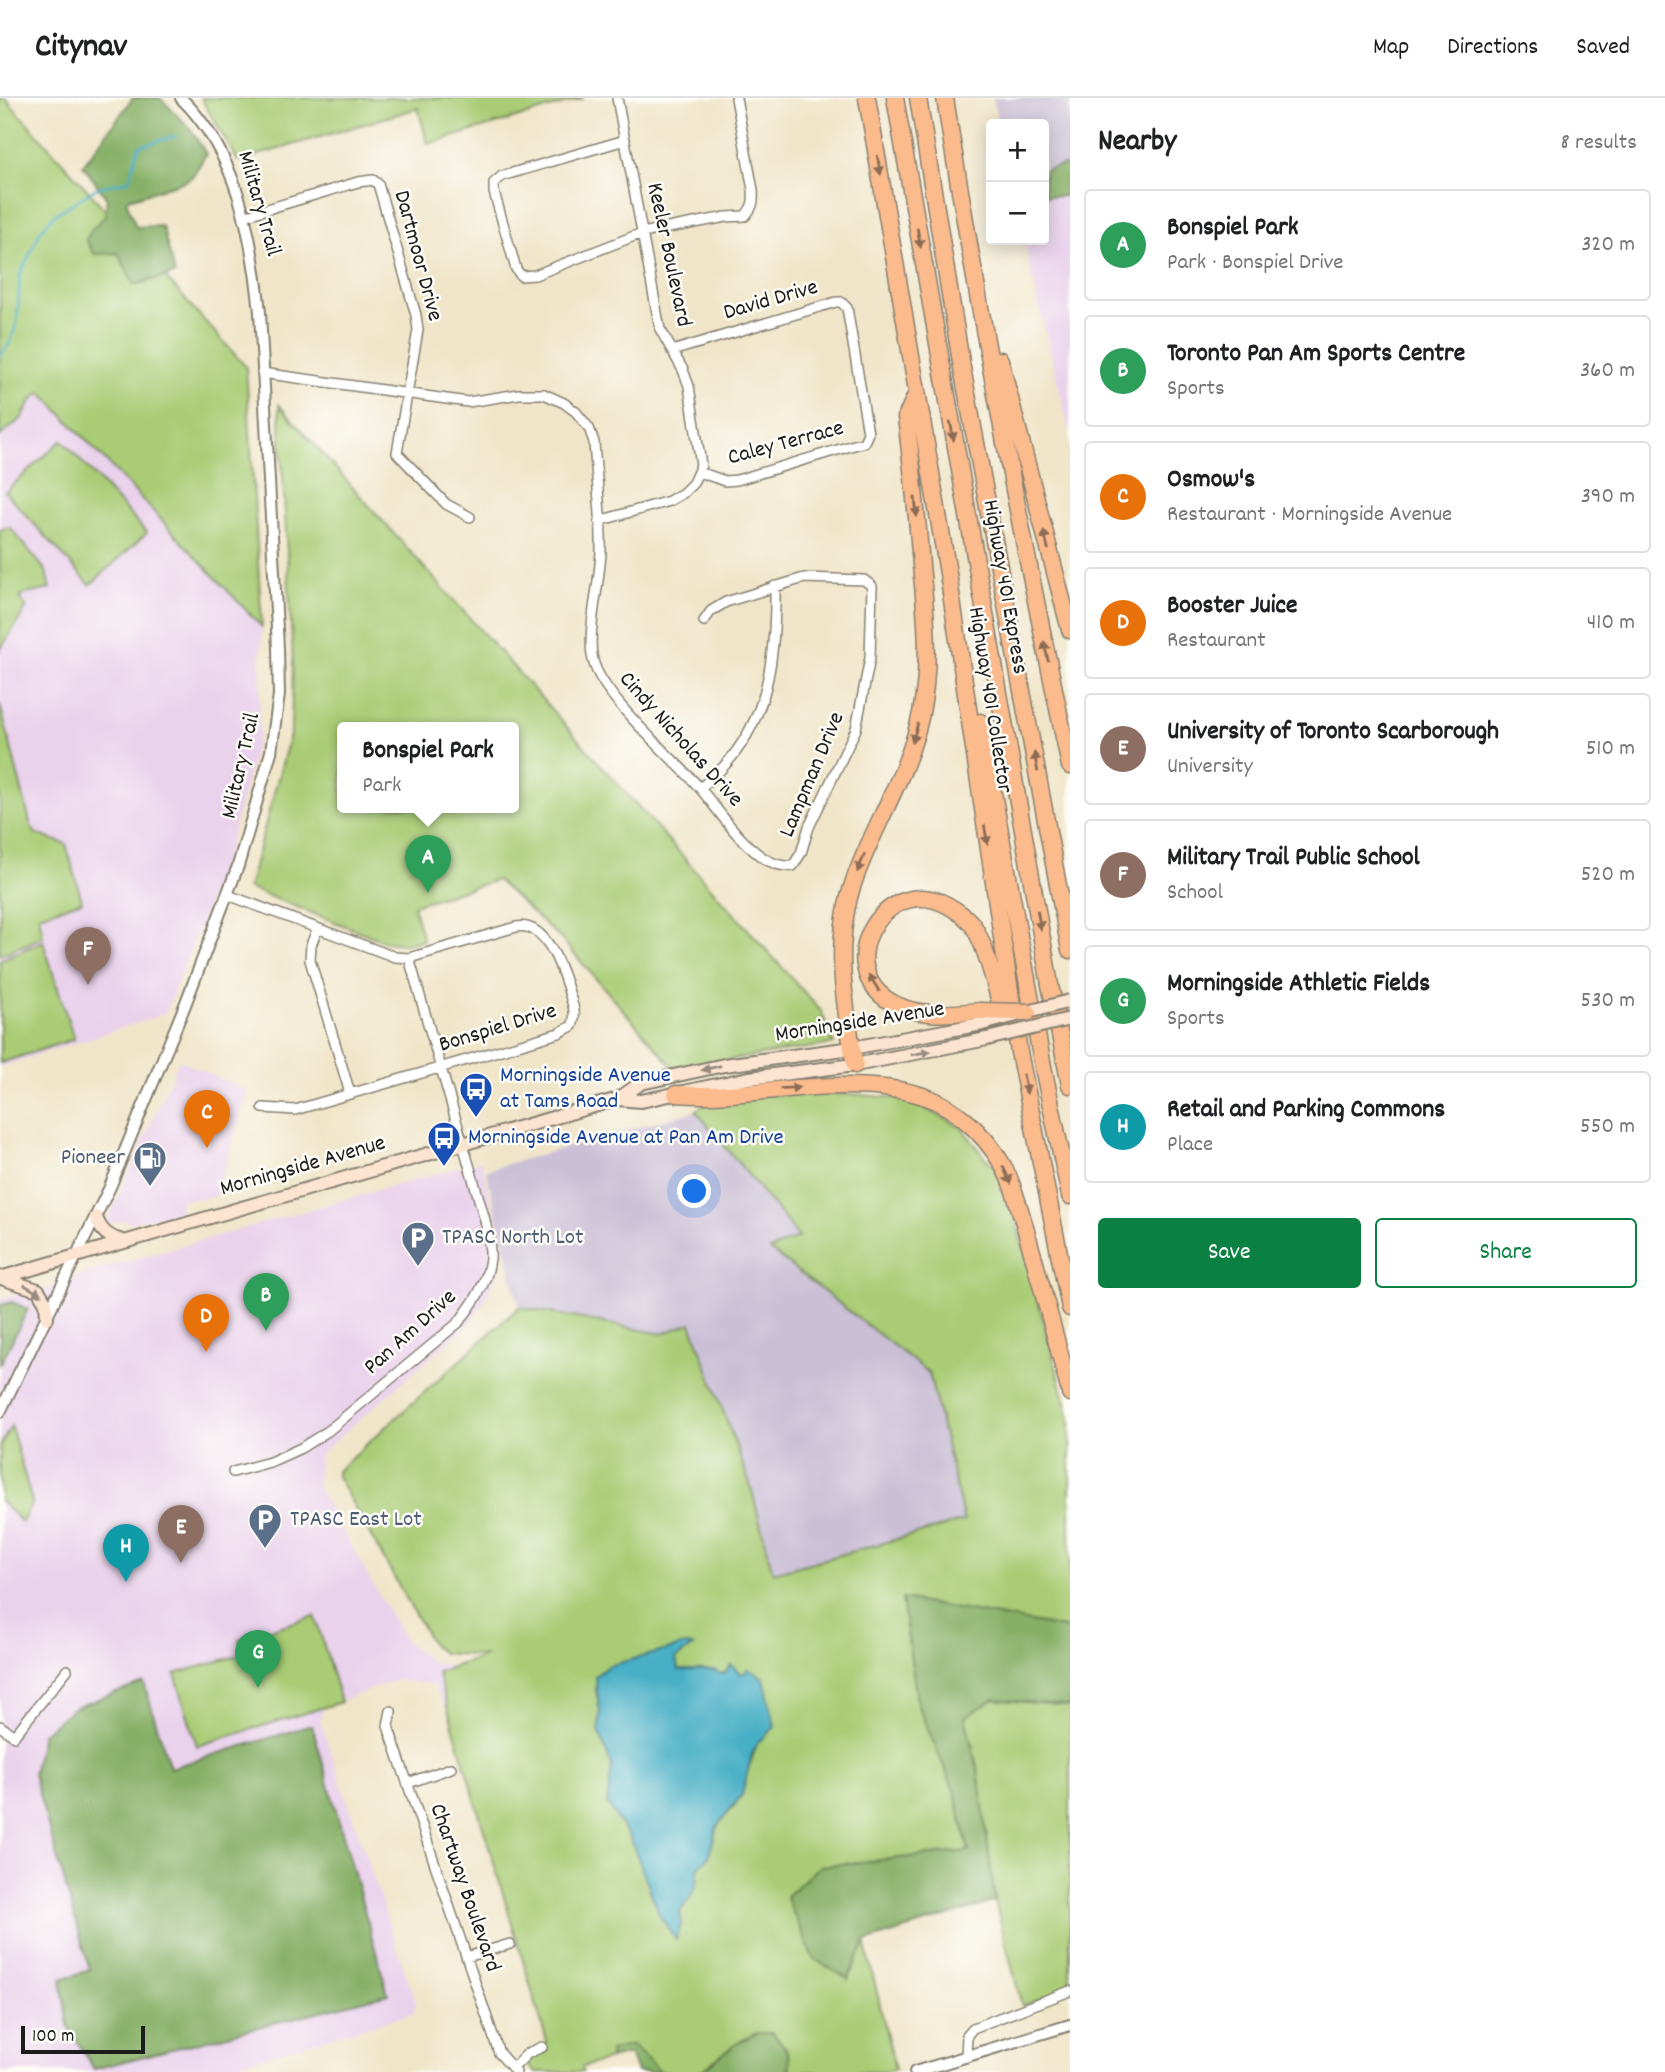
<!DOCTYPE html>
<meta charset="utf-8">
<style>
:root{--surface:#fff;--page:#f2f2f2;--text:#202124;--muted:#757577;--line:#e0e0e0;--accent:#0b8043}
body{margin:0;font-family:Dekko,sans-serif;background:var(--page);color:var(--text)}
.controls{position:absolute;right:21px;top:21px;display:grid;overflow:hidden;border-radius:7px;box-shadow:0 4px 18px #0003}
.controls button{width:63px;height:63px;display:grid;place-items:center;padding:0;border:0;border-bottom:2px solid var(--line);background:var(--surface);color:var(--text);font:35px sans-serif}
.scale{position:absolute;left:21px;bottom:18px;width:124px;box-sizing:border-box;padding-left:7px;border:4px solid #1c1c1c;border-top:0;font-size:19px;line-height:24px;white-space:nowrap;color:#1c1c1c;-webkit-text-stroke:5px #fdfcf7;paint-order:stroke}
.you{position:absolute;left:695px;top:1094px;width:24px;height:24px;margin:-18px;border:5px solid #fff;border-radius:50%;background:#1a73e8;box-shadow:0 0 0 10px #1a73e833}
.badge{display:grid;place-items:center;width:46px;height:46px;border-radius:50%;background:var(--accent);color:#fff;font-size:23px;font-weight:700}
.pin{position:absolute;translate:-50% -58px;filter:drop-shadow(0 2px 4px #0008)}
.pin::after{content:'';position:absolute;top:37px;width:24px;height:21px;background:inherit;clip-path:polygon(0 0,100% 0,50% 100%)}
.popup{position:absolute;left:337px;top:624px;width:182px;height:91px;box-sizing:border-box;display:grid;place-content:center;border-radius:7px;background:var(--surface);filter:drop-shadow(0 2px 5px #0005);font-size:23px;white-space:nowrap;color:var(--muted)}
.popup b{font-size:26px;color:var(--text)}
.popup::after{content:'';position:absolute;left:50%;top:100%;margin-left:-14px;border:14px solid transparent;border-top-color:var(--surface)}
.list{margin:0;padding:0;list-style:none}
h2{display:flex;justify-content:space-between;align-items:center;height:91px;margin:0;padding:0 28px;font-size:30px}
h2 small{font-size:23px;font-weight:400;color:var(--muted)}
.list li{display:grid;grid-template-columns:46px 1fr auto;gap:21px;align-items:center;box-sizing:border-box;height:112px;margin:0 14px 14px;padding:0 14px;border:2px solid var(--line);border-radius:7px}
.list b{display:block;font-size:26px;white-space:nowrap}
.list p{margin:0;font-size:23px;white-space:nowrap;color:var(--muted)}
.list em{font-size:23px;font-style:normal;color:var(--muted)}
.actions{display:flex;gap:14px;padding:21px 28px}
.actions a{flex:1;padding:16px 0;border:2px solid var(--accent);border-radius:7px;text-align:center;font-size:24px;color:var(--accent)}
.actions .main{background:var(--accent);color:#fff}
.map{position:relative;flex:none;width:1070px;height:1974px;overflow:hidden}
header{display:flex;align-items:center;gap:42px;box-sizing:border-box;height:98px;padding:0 35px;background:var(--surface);border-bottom:2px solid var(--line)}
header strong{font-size:33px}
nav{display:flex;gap:38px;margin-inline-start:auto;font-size:24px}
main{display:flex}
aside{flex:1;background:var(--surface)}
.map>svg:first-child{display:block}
</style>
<header>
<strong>Citynav</strong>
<nav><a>Map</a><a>Directions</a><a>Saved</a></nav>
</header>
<main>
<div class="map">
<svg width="1070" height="1974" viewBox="0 0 1070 1974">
<rect width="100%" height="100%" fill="#fdfcf7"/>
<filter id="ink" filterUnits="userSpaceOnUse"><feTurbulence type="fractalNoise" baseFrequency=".0143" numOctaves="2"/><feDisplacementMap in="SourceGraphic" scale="14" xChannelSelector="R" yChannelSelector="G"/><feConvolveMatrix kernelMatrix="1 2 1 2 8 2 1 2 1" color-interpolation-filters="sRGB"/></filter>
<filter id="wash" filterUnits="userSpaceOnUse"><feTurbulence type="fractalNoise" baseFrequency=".00686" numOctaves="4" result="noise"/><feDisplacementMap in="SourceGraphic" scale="28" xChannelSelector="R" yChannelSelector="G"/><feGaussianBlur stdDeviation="1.57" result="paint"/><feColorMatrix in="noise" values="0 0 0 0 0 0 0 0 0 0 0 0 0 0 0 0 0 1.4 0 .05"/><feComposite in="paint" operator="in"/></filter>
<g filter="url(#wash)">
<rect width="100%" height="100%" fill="#f0e5c8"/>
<path fill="#ead1ec" d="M1044,98h26v237l-47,-193h21z
M41,293l221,236 -3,107 -34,127 -60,153 -165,53v-112l43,-18 -10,-104 -33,-129v-54l27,-43 -27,-28v-146z
M179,962l69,31 -32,106 -36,3v12l-52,11 -1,-3 -21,4z
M481,1063l17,70 3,22 -3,18 -15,34 -13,18 -150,131 -4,31 90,157 26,20 128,25 161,385h-80l-9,-22 -54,13 -119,-331 -26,-47 -36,-5 -73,27 -4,13 96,284 -3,9 -203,59h-210v-773l19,-5 12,1 55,-22z"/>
<path fill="#cabfd6" d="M993,0h77v66l-26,6v-46h-46z
M696,1013l103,127 -29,13 159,122 35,148 -192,52 -21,-86 -60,-164 -29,11 -143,-27 -33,-137z"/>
<path fill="#a9cc75" stroke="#627448" stroke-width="2" fill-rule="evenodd" d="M0,0h5l241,269 16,260 -221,-235 -9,8 -11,19 -21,17z
M201,0h383l-156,46 -10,-36 -180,53z
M279,307l542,606 13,33 -160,24 -112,-128 -65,-60 -84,25 10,35 -17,4 -20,-2 -138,-54 43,-157 2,-69zM342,629h172v80h-172z
M62,342l85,93 -57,52 -85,-93z
M10,429l36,44 4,18 -28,6 -2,4 7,8 -27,43v-120z
M0,606l31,122 5,8 30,10 16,57 -43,14 4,22 -43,18z
M43,843l31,98 -74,24v-103z
M851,996l56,5 53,27 37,45 16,39 57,208v211l-168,-29 16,106 37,86 14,60 -149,14 28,113 17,-37 30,127 -8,3h-99l2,-5 -18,-34h-15l-20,10 -37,29h-39l-29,-27 -22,6v8l-28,8 1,5h-48l-9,-10 8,-6 13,-5 -1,-13 -109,-366 49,-16 -43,-3 -10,-7 -96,-170v-5l182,-164 143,27 29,-11 60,164 22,86 191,-52 -35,-148 -159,-123 29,-13 -103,-126 16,-13 45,-3zM676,1561l2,11h38l3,3h26l26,37 4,17 -17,15 -23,63 -18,21 -8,30 -11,12c1,18 -7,30 -18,43l1,13 -5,15 -16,-23 -29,-76 -24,-37 5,-36 -13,-36 1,-20 -5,-24z
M11,1328l21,76 -10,20 -22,-21v-55z
M315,1518l26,86 -144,44 -22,-72 68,-20 -4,-15z
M994,1601l76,7v282l-48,18 -27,-105 -17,-131 -13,-53z"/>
<path fill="#86b066" stroke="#516641" stroke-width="2" d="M133,0h27l30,30 16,26 -13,22 -8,5 -59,19 10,27 26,-1 13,48 -41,11 -16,-32 -24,1 -8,-14 6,-11 13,-13 2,-17 -24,-34z
M1070,66v32h-26v-26z
M12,1204l16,7 -28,56v-60z
M902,1501l168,30v77l-76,-7 -29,18 13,53 17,131 -130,41 -17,37 -35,-21 -27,-62 34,-30 149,-15 -14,-59 -37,-86z
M144,1585l26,85 142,-43 76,269 -294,75 -26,-43 -7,-47 29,-9 -57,-196 9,-40 31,-26z
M757,1935h15c11,11 22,22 16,39h-88l37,-29z
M632,1947l29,27h-24l-7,-18 -20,5v-8z"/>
<path fill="#47afc6" stroke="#326671" stroke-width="2" d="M685,1547l8,1 -17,13 2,11h38l3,3 5,1 7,-9 9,8h5l3,-4 16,9 11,49 -17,15 -6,12 -10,41 -25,31 -8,30 -11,12c1,18 -7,30 -18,43l1,13 -5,16 -16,-24 -29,-76 -24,-37 5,-36 -13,-36 1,-20 -5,-35 13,-10z"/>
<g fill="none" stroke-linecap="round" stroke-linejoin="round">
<path stroke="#47afc6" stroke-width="2.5" d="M0,258l10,-13 7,-21 3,-47 21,-45 13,-15 43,-27 32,-8 10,-34 37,-10"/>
</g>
</g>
<g filter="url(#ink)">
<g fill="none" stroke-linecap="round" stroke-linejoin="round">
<defs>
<path id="minor" d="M625,42l-123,36 -8,7v9l22,77 5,7 14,-1 107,-42 84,-16 19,-1c8,-9 9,-14 8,-26l-17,-92
M244,118l114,-34 15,-2 5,4 38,131 2,15 -21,123 49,51 24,13
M672,253l164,-49h5l6,6 21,125 -4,9 -127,38 -12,1 -26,-9
M262,275l206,29 51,-8h25l20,9 12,9 13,16 5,14c2,35 8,72 7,107 0,31 -15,83 -8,111 8,36 79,97 105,126 21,24 38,53 64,71 9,6 20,10 31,9l8,-13 8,-26 47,-98 14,-71 2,-72 -8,-6 -60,-2 -78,24 -15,9 -7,10
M599,423l70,-20 14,-8 10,-10 8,-18 -12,-79 -6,-16 -23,-41 -43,-231
M700,690c67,-51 76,-123 75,-202
M228,797l167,62 14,1 107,-31c30,-6 45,40 52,62 3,12 10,25 4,37l-13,7 -264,77 -32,-2
M317,832l-6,15 -1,15 40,133
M233,1374l37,-10 31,-14 27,-17 130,-108c15,-19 29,-39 32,-64 1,-12 -3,-27 -5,-39l-76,-262
M391,1613l-3,15 111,327 17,19
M0,1628l14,10 53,-66
M408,1685l43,-15
M467,1859l43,-13
M966,1959l1,-22 6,-7 97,-37
M513,1970l15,-15 14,-6"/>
<path id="tertiary" d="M0,1314l110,-225 75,-182 53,-139 33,-114 8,-57 -1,-47 -18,-336c-8,-76 -22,-158 -79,-214
M915,1974l155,-47"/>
<path id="secondary" d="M618,1001l23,2 108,-23 106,-13 132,-26
M96,1119c4,14 13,21 27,24
M0,1180l618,-179 23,-16 83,-18 128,-17 130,-24
M4,1181l34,11 8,13 1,15"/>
<path id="motorway" d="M867,0l81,475 71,479 51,256
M895,0l155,887 20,100
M918,0l43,264 109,588
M945,0c35,224 78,446 125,668
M1000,262l70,270
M980,624l63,345 27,129
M980,913c-30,3 -68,7 -94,-12 -54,-40 3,-126 61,-94 9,5 18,11 25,19 15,22 25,70 33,96
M855,967c-11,-61 -22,-125 -1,-184 20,-57 55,-108 67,-168 10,-49 5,-99 0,-148 -4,-50 -9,-99 -15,-148l11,-24
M676,996c56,5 112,-9 169,-8 25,0 54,2 78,10 37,12 71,47 86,82 11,27 17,54 25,81 12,45 25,89 36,134"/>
</defs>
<use href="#minor" stroke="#868072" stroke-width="12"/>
<use href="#tertiary" stroke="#868072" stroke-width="14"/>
<use href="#secondary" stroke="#868072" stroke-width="16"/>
<use href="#motorway" stroke="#868072" stroke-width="19"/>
<use href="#minor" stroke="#fff" stroke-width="9"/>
<use href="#tertiary" stroke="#fff" stroke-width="10"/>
<use href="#secondary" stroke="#fde4d1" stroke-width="12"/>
<use href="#motorway" stroke="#fbbb8c" stroke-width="16"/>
<defs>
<path id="secondary-bridge" d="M982,926l88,-23
M987,941l83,-20"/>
<path id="motorway-bridge" d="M980,913l48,1"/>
</defs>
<use href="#secondary-bridge" stroke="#868072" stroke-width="16" stroke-linecap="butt"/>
<use href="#motorway-bridge" stroke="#868072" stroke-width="19" stroke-linecap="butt"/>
<use href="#secondary-bridge" stroke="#fde4d1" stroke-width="12"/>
<use href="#motorway-bridge" stroke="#fbbb8c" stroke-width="16"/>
</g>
<defs><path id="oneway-solid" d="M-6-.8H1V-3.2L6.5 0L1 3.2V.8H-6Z" transform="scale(1.75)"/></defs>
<g fill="#8c6c54">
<use href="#oneway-solid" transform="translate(879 67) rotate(80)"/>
<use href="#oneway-solid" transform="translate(919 140) rotate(80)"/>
<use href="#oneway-solid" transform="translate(952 333) rotate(80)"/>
<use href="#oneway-solid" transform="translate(916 409) rotate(84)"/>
<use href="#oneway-solid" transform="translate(1046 442) rotate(-104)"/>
<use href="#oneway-solid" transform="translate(1046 553) rotate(-102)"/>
<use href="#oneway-solid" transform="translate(915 635) rotate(107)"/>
<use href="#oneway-solid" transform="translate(1036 664) rotate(-100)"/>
<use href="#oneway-solid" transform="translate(986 737) rotate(81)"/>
<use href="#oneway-solid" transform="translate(861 765) rotate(112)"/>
<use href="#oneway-solid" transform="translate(1039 822) rotate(80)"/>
<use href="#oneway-solid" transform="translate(874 885) rotate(-123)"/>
<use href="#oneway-solid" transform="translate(1025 986) rotate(79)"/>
<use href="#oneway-solid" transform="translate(790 990) rotate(-3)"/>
<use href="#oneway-solid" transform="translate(1007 1077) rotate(65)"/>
</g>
<g fill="#988a80">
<use href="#oneway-solid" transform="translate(921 955) rotate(-10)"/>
<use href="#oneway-solid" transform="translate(711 970) rotate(167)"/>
<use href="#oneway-solid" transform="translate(33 1192) rotate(30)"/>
</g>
</g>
<defs>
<symbol id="bus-pin" viewBox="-11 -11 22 30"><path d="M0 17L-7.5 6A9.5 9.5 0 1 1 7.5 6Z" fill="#1a4fb4" stroke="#fdfcf7"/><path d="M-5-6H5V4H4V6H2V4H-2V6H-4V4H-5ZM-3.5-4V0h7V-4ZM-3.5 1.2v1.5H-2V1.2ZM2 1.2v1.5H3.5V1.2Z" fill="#fff"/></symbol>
<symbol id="fuel-pin" viewBox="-11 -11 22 30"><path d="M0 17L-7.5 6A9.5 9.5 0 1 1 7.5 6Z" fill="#5c6f8a" stroke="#fdfcf7"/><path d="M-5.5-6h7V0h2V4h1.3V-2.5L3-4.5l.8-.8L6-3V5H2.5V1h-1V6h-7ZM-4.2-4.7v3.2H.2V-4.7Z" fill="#fff"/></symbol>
<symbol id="parking-pin" viewBox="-11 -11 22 30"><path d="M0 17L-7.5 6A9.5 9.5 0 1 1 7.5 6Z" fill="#5c6f8a" stroke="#fdfcf7"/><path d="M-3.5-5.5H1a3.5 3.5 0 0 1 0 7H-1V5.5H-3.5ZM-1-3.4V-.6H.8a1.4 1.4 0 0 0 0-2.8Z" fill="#fff"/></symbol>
</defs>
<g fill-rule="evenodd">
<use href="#bus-pin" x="457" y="972" width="38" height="52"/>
<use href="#bus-pin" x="425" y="1021" width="38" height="52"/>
<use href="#fuel-pin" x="131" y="1041" width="38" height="52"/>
<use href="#parking-pin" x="399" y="1121" width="38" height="52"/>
<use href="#parking-pin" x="246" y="1403" width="38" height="52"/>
</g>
<g text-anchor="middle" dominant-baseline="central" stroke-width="5" stroke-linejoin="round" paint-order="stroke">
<g font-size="23" fill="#1c1c1c" stroke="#fdfcf7">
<text transform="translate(258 106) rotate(74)">Military Trail</text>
<text transform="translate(668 157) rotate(78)">Keeler Boulevard</text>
<text transform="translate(417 158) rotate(75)">Dartmoor Drive</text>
<text transform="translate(771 203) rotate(-16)">David Drive</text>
<text transform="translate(786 346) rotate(-15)">Caley Terrace</text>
<text transform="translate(1004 489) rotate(80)">Highway 401 Express</text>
<text transform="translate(989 602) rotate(81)">Highway 401 Collector</text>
<text transform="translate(680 642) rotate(48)">Cindy Nicholas Drive</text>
<text transform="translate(242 668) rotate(-77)">Military Trail</text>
<text transform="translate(813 677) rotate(-67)">Lampman Drive</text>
<text transform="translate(860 925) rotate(-9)">Morningside Avenue</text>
<text transform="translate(498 931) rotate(-17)">Bonspiel Drive</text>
<text transform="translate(303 1069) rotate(-16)">Morningside Avenue</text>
<text transform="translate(411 1235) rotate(-42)">Pan Am Drive</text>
<text transform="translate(464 1790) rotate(71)">Chartway Boulevard</text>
</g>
<g font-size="23" fill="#164399" stroke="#fdfcf7" text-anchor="start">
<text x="500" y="978">Morningside Avenue<tspan x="500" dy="26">at Tams Road</tspan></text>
<text x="468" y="1040">Morningside Avenue at Pan Am Drive</text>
</g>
<g font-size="23" fill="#4e5e75" stroke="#fdfcf7" text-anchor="start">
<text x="125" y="1060" text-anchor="end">Pioneer</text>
<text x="442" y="1140">TPASC North Lot</text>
<text x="290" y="1422">TPASC East Lot</text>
</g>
</g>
</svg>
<div class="controls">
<button>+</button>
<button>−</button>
</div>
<div class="scale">100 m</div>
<div class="you"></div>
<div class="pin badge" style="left:428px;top:795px;background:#2e9e5b">A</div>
<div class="popup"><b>Bonspiel Park</b>Park</div>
<div class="pin badge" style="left:266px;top:1233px;background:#2e9e5b">B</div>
<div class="pin badge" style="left:207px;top:1050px;background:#e8710a">C</div>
<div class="pin badge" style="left:206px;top:1254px;background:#e8710a">D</div>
<div class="pin badge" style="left:181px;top:1465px;background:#8d6e63">E</div>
<div class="pin badge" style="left:88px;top:887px;background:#8d6e63">F</div>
<div class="pin badge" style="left:258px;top:1590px;background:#2e9e5b">G</div>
<div class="pin badge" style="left:126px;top:1484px;background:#0f9aa8">H</div>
</div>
<aside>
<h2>Nearby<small>8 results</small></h2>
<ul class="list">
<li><span class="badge" style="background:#2e9e5b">A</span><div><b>Bonspiel Park</b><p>Park · Bonspiel Drive</p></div><em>320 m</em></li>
<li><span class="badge" style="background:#2e9e5b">B</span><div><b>Toronto Pan Am Sports Centre</b><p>Sports</p></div><em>360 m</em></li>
<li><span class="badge" style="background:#e8710a">C</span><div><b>Osmow's</b><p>Restaurant · Morningside Avenue</p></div><em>390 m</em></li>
<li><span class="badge" style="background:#e8710a">D</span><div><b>Booster Juice</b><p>Restaurant</p></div><em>410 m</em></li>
<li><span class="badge" style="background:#8d6e63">E</span><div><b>University of Toronto Scarborough</b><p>University</p></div><em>510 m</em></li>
<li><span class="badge" style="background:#8d6e63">F</span><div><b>Military Trail Public School</b><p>School</p></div><em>520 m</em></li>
<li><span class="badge" style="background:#2e9e5b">G</span><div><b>Morningside Athletic Fields</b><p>Sports</p></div><em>530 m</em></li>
<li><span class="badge" style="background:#0f9aa8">H</span><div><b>Retail and Parking Commons</b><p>Place</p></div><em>550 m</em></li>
</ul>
<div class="actions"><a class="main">Save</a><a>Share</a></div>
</aside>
</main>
